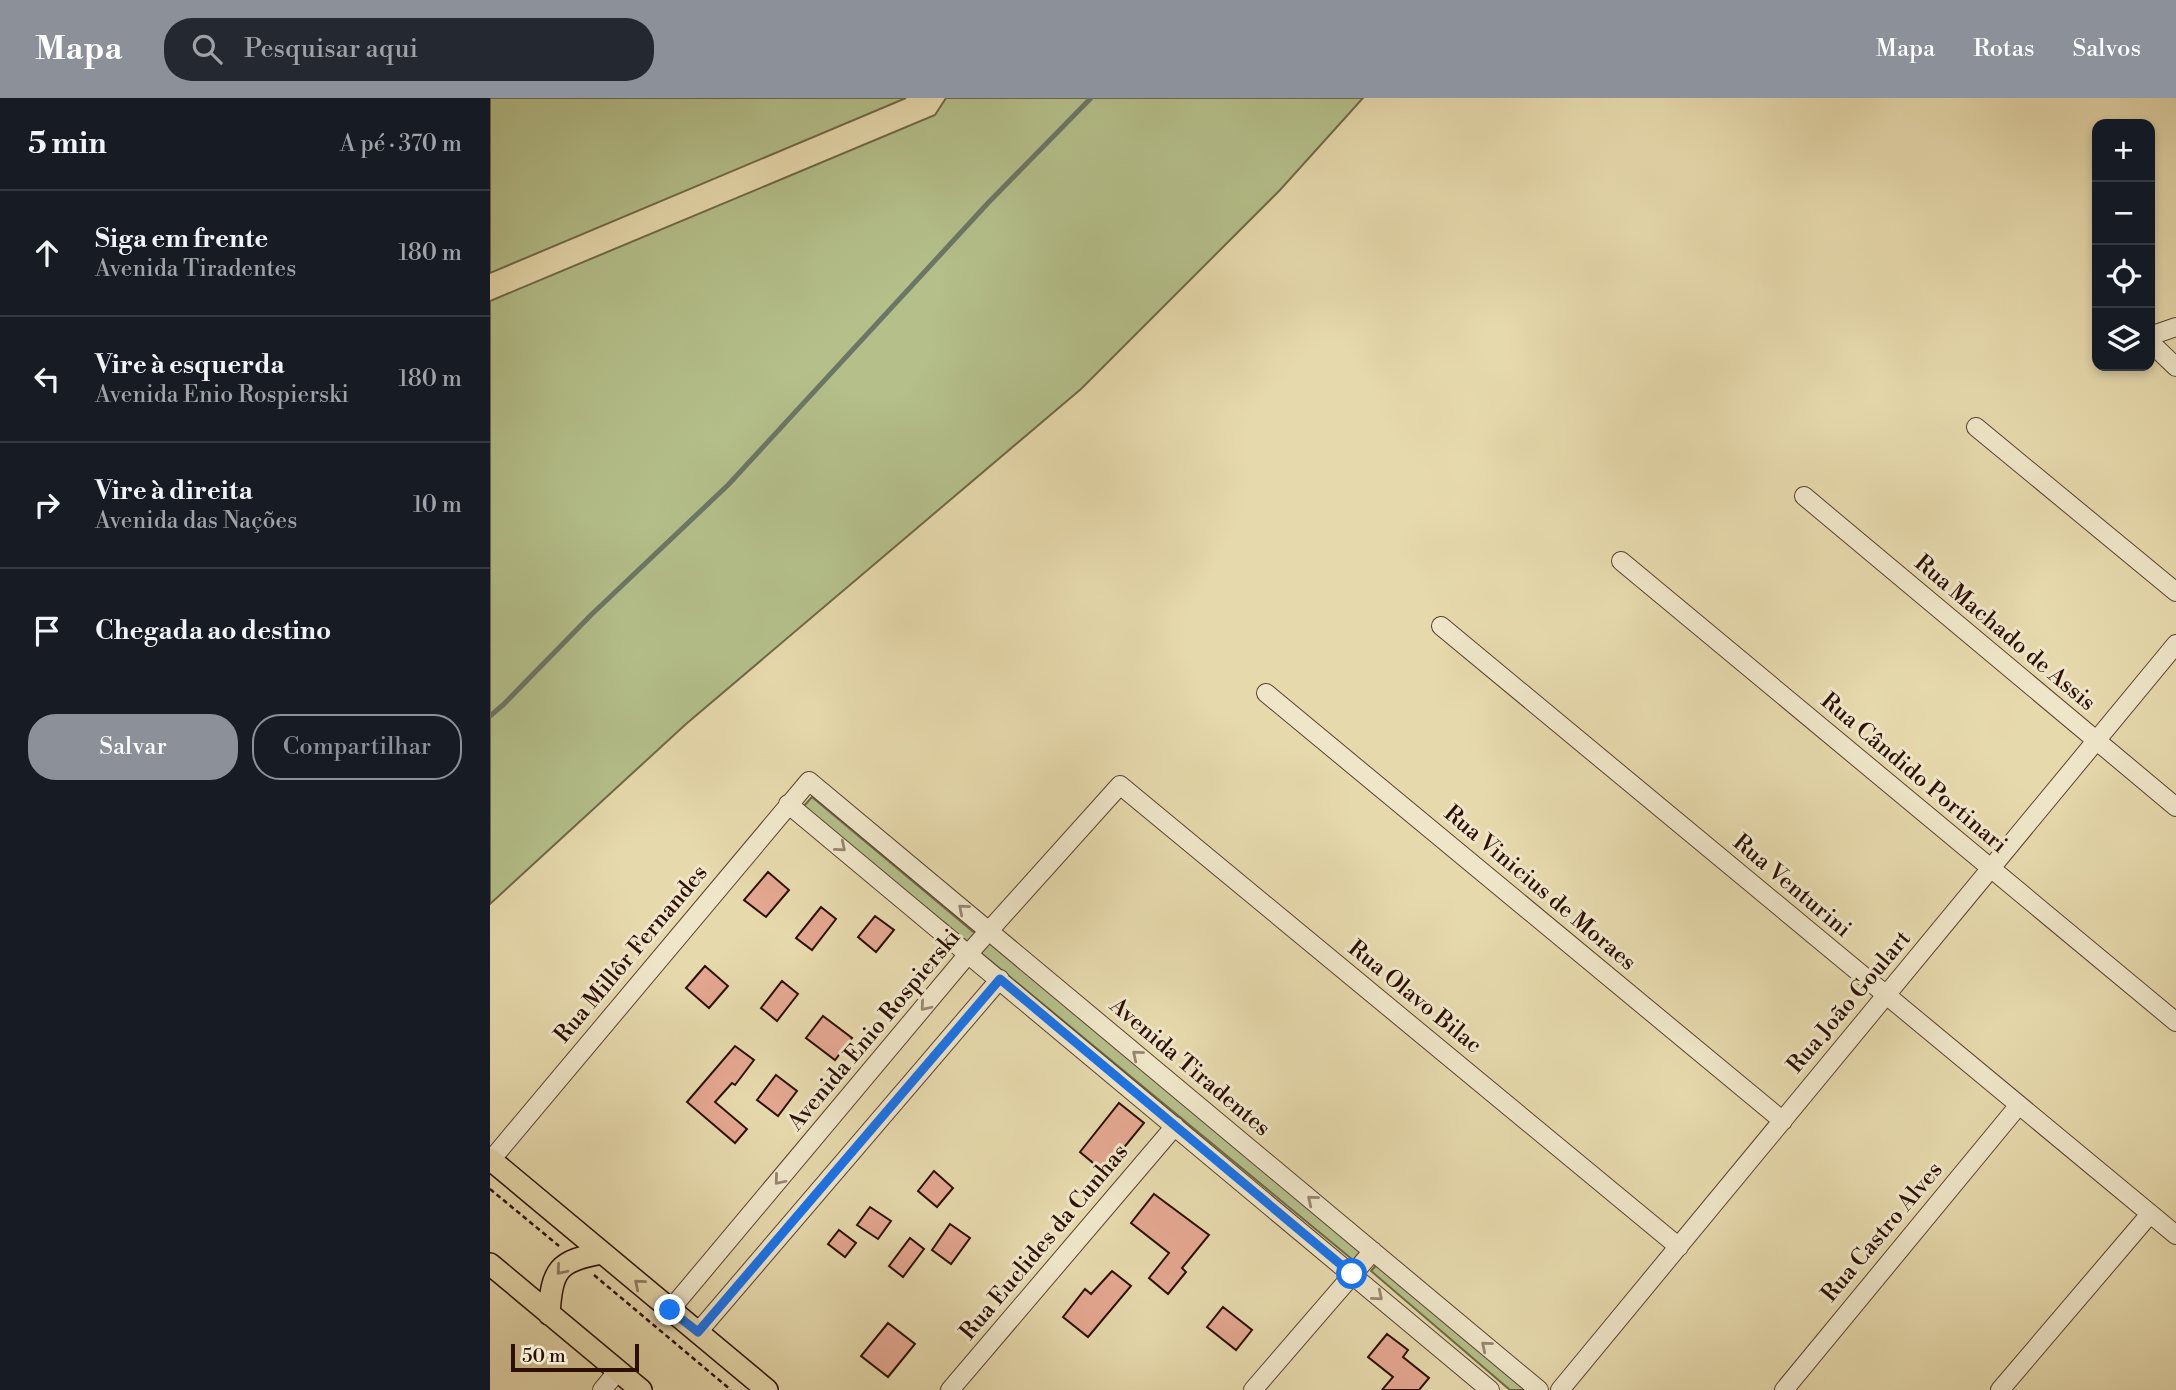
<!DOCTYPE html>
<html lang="pt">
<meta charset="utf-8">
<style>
:root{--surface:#171b24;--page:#242831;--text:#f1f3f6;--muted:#9ea1a6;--line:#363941;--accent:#8c9099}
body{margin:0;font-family:"Libre Bodoni",serif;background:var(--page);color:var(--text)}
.controls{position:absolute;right:21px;top:21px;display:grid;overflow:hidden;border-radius:14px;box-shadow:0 4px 10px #0003}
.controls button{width:63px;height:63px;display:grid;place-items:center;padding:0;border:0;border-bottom:2px solid var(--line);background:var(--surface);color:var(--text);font:35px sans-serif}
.scale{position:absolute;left:21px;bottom:18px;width:128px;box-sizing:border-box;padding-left:7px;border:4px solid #2d1005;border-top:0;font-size:19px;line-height:24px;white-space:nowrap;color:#2d1005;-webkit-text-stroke:5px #efe6c9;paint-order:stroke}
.stop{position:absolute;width:21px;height:21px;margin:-16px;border:5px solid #1a73e8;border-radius:50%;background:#fff}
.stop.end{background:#1a73e8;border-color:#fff;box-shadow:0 2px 7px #0008}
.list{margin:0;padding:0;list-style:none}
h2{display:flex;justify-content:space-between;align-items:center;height:91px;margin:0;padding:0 28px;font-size:30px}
h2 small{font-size:23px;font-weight:400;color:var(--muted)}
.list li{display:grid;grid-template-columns:46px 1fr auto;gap:21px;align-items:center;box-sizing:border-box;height:126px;padding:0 28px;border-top:2px solid var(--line)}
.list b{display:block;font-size:26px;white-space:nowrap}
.list p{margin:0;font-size:23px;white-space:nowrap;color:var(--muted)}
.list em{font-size:23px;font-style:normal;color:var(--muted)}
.actions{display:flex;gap:14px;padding:21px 28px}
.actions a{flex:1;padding:16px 0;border:2px solid var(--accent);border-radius:28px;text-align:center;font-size:24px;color:var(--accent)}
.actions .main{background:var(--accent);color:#fff}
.icon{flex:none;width:38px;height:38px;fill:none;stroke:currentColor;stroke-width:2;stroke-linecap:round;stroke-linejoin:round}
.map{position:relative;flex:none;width:1686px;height:1292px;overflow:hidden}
header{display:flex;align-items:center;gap:42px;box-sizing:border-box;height:98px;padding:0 35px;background:var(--accent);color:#fff}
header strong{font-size:33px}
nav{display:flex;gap:38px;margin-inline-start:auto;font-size:24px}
.search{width:490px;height:63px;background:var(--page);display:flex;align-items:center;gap:18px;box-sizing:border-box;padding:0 24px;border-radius:28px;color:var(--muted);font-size:26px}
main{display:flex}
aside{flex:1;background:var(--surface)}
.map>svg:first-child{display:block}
</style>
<header>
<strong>Mapa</strong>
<div class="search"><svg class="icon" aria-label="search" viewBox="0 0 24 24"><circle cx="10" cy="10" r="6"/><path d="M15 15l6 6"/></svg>Pesquisar aqui</div>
<nav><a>Mapa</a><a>Rotas</a><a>Salvos</a></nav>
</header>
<main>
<aside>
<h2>5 min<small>A pé · 370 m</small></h2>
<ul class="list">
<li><svg class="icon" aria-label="ahead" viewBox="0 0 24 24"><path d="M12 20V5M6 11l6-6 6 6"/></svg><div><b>Siga em frente</b><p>Avenida Tiradentes</p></div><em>180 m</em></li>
<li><svg class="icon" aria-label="left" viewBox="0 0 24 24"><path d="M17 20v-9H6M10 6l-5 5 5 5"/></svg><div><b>Vire à esquerda</b><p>Avenida Enio Rospierski</p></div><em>180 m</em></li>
<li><svg class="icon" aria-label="right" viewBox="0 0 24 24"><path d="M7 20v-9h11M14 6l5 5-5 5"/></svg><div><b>Vire à direita</b><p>Avenida das Nações</p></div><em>10 m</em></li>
<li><svg class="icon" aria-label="arrive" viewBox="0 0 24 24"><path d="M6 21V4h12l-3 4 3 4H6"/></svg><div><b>Chegada ao destino</b></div></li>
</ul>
<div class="actions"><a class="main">Salvar</a><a>Compartilhar</a></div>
</aside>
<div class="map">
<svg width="1686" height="1292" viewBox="0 0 1686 1292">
<rect width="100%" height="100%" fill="#e6d9ac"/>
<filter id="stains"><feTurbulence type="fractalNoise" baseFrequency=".00286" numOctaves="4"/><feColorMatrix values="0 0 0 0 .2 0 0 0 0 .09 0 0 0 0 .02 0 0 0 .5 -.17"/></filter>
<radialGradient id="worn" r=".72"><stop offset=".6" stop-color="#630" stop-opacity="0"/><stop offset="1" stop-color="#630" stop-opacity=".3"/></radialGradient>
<path fill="#b4bf8a" stroke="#706848" stroke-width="2" d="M0,0h416l-416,175z
M456,0h417l-83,92 -199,199 -395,335 -196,180v-603l445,-186z
M322,699l165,138 -8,8 -166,-136z
M500,844l373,307 -10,11 -372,-307z
M889,1164l153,128h-22l-139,-119z"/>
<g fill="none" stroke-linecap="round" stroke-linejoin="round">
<path stroke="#6c7667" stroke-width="5" d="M0,618l14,-12 87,-89 137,-130 260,-282 103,-105"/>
</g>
<path fill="#e4a791" stroke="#2d1005" stroke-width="2" d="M278,774l21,18 -23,27 -22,-17z
M331,809l15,12 -24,31 -16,-12z
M385,818l19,14 -18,22 -18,-15z
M215,868l23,20 -19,22 -23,-20z
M292,883l16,13 -21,27 -16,-13z
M333,918l29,22 -17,22 -29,-22z
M245,948l19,14 -19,25 -3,-2 -17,19 32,27 -12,14 -48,-41z
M286,977l21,16 -19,25 -21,-16z
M629,1005l25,20 -40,49 -24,-20z
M444,1073l19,17 -16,19 -19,-16z
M664,1096l55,41 -27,33 4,4 -18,22 -19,-16 20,-25 -38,-30z
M380,1109l21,14 -13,18 -21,-14z
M460,1126l20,14 -19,26 -19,-14z
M349,1132l17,13 -11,14 -17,-13z
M420,1140l14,11 -21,28 -14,-11z
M622,1173l19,15 -43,51 -25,-20 22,-28 6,5z
M733,1209l29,23 -16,20 -29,-23z
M398,1225l27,21 -27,33 -27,-21z
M897,1236l21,16 -5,7 26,21 -10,12h-37l11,-13 -25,-20z"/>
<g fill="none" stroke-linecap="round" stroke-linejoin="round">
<defs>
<path id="minor" d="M1660,238l26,-9
M1660,244l26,25
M1486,329l200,165
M1314,398l372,311
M1131,463l555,461
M951,528l735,609
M776,595l517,428
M298,706l702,586
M1,1062l318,-379 730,609
M180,1212l299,-357 151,-168 559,462
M208,1234l302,-353
M112,1292l16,-19
M460,1292l225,-264
M763,1292l120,-139
M1070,1292l616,-746
M1294,1292l235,-285
M1510,1292l150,-176"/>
<path id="major" d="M0,1061l277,231
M0,1166l151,126
M59,1216c3,-45 9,-53 53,-61"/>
</defs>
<use href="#minor" stroke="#5b422f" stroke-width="20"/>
<use href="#major" stroke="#2d1005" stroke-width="24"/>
<path stroke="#2d1005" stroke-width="2.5" stroke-dasharray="5 3.5" stroke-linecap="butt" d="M0,1091l69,57
M104,1177l137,115"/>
<use href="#minor" stroke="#efe6c9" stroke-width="18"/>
<use href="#major" stroke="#e6d9ac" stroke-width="21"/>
</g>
<defs><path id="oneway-chevron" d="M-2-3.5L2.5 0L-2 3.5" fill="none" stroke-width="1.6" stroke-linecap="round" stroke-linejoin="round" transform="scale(1.75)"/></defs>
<g stroke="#988671">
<use href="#oneway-chevron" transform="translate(351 749) rotate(40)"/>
<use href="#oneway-chevron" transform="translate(473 811) rotate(-140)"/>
<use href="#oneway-chevron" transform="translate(435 908) rotate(130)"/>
<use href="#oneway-chevron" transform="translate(647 957) rotate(-140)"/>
<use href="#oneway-chevron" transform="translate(289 1082) rotate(130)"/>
<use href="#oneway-chevron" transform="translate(822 1102) rotate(-140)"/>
<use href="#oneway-chevron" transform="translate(888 1198) rotate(40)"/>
<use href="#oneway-chevron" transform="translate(996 1248) rotate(-140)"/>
</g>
<g stroke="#937f61">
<use href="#oneway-chevron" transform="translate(71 1172) rotate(130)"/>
<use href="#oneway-chevron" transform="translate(149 1186) rotate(-140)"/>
</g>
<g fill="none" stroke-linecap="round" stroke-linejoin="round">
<path stroke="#1a73e8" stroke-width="9" d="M180,1212l28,22 302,-353 352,295"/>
</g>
<g text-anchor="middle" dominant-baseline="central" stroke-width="6" stroke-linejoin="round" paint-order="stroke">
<g font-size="23" fill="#2d1005" stroke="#efe6c9">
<text transform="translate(1515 535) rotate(40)">Rua Machado de Assis</text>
<text transform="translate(1424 675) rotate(40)">Rua Cândido Portinari</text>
<text transform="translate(1302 788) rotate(40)">Rua Venturini</text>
<text transform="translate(1050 790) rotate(40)">Rua Vinicius de Moraes</text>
<text transform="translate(141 856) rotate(-50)">Rua Millôr Fernandes</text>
<text transform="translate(925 899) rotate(39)">Rua Olavo Bilac</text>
<text transform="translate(1359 904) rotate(-50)">Rua João Goulart</text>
<text transform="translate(384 932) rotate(-50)">Avenida Enio Rospierski</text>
<text transform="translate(700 969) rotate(40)">Avenida Tiradentes</text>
<text transform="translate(1392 1134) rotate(-50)">Rua Castro Alves</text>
<text transform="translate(554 1144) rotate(-50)">Rua Euclides da Cunhas</text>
</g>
</g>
<rect width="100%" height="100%" filter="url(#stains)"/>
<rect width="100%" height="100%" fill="url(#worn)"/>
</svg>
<div class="controls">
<button>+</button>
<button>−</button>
<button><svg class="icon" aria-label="locate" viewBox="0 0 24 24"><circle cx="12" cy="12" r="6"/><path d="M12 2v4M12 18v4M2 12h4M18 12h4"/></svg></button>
<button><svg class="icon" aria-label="layers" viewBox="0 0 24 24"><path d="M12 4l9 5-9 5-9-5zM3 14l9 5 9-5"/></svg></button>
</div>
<div class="scale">50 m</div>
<div class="stop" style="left:862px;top:1176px"></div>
<div class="stop end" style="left:180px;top:1212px"></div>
</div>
</main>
